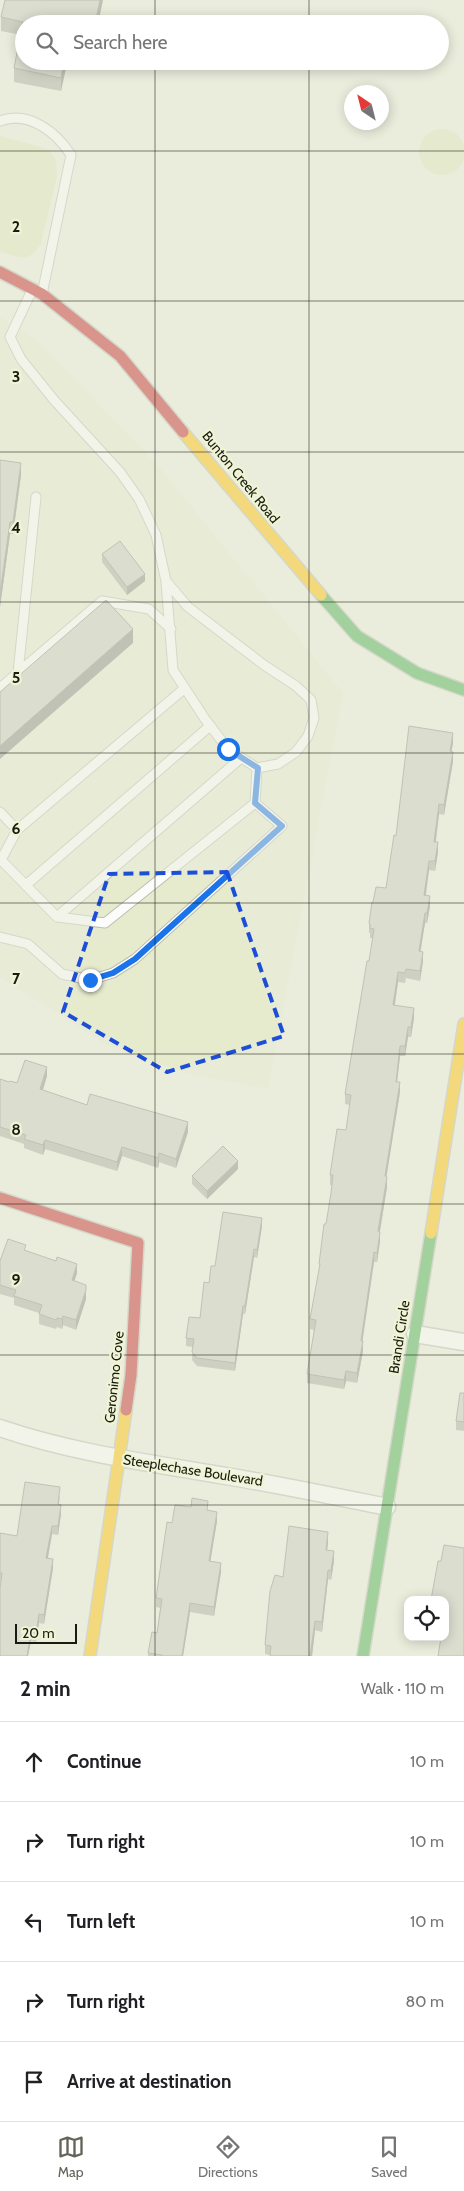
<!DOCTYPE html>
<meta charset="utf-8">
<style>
:root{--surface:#fff;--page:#f6f6f6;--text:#202124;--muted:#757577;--line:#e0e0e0;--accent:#626457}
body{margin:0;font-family:Cabin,sans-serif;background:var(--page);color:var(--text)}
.controls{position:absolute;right:15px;bottom:15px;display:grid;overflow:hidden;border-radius:10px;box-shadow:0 2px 12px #0003}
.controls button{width:45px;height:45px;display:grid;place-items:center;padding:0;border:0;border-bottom:1px solid var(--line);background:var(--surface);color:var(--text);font:25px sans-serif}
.compass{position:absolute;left:344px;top:85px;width:45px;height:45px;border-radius:50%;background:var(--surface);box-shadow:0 2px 12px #0003;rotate:325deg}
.scale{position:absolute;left:15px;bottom:12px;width:62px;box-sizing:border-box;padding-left:5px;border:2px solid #191b10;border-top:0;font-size:14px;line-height:18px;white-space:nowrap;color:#191b10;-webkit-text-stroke:4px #eff4d5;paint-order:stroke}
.stop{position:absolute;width:15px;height:15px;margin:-11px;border:4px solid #1a73e8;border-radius:50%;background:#fff}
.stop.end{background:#1a73e8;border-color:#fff;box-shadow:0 1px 5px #0008}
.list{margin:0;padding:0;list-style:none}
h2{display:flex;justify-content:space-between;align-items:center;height:65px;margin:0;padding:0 20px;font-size:21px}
h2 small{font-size:16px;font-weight:400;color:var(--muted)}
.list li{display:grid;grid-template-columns:32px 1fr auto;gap:15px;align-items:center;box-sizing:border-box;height:80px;padding:0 20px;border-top:1px solid var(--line)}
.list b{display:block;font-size:19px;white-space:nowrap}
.list em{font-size:16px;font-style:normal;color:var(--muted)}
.icon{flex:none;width:28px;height:28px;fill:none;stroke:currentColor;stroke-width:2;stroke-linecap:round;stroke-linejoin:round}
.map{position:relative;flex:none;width:464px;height:1656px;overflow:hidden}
.search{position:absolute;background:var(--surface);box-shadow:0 2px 12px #0003;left:15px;right:15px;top:15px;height:55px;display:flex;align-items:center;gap:12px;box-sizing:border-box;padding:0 18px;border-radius:28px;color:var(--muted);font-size:19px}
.sheet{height:465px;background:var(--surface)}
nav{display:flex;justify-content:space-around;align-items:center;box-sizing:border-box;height:70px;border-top:1px solid var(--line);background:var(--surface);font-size:14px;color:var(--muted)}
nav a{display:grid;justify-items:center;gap:2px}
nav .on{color:var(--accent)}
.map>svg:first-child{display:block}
</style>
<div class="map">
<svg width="464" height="1656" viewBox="0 0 464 1656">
<rect width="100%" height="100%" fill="#eaeddc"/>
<path fill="#e7ebce" d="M0,317l37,23 123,128 183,225 -75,396 -83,-16 -77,-27 -108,-69z"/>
<path fill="#e1e6bf" d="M419 152a23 23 0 1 1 46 0a23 23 0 1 1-46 0Z
M0,136l41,11 9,4 6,9 1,17 -16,67c-13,20 -22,14 -41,7z"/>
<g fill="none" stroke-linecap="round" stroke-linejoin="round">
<defs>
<path id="lane" d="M0,121c29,-11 57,12 71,34l-29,139
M166,582l7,88 32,49 23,30 29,19
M18,673l18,-176
M0,688l102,-87 47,8 22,20
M0,812l17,18 -16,30 56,57 48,6 150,-120 2,-35 21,-4 18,-12 12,-16 6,-18 -3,-18 -15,-14 -32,-21 -76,-58 -22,-26 -10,-46 -17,-36 -19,-27 -66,-72 -33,-41 -11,-22 22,-47
M17,830l168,-142
M26,885l184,-159
M57,917l184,-159
M0,937l28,7 34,30 28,6 23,-7 22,-14 147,-133 -27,-23"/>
<path id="street" d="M415,1334l49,8
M0,1428c73,25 150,35 226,48 54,9 107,20 161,31"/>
<path id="fast" d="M321,595l36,41 60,37 47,17
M363,1656l68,-423"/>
<path id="slow" d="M183,432l138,163
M431,1233l33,-209
M90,1656l36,-246"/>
<path id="jam" d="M0,272l42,22 78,62 63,76
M0,1198l138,45 -7,132 -5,35"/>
</defs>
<use href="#lane" stroke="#bcbeb1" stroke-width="11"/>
<use href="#street" stroke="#bcbeb1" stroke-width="19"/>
<use href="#fast" stroke="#bcbeb1" stroke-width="14"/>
<use href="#slow" stroke="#bcbeb1" stroke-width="14"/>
<use href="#jam" stroke="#bcbeb1" stroke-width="14"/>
<use href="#lane" stroke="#fcfcfa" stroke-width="9"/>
<use href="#street" stroke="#fcfcfa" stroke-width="16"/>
<use href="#fast" stroke="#4caf50" stroke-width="11"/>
<use href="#slow" stroke="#ffc107" stroke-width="11"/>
<use href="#jam" stroke="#c62828" stroke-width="11"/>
</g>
<path fill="#aeafa3" d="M103,0l-79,61h66l-1,6 -22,-4 -6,28 -47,-9v-14l7,-33 -20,-4v-14z
M0,460l21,15 -8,59h-3l-10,73z
M102,554l43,27 -18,14 -25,-33z
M453,743l-2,8 2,10 -9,54 -5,-1 -3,28 2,10 -3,19 -6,-1 -3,25 4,11 -3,17h-2l-5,28 3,10 -3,20 -14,-3 -1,5 -7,-1 -3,23 19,13 -3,19h-3l-3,19h-5l-3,26 3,10 -14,85 1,10 -7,45v9l-3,21h-3l-12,79 1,10 -6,32 -11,-2 -2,8 -37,-6v-9l7,-44 -4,-1v-10l9,-46v-9l7,-40 5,-31 1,-8h-2v-10l16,-45 4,-25 -5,-1v-10l28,-156h-3v-5h-1v-10l4,-21 13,-14 10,-52z
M47,1076l-4,14 44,15 101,27 -12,36 -17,-6 -1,6 -36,-12 -5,15 -72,-22 -2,6 -19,-7v-4l-24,-8v-57l9,3 8,1z
M238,1169l-31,30 -15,-15v-8z
M262,1226l-5,32 -3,-1 -9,57h-2l-8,57 -38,-5 -5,-6 1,-13 -7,-1v-8l14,-20 9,-35 6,-17z
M26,1251l51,22 -3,8 12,18 -10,31 -13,-5 -1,4 -5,-2 -1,2 -17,-5v-11l-25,-8v-7l-14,-4v-33z
M464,1393v38l-8,-1v-9z
M60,1496l-1,9 2,9 -3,21 -6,-1 -4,24 5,10 -9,56 -5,-1 -3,19 -5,-1 -3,15h-28l1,-74h-1v-49l17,3z
M208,1510l9,11 -7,40 11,11 -7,44 -24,-4 -7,44h-35v-3l9,-20 3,-25 -4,-1v-9l16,-75z
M328,1542l-1,8 7,11 -3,19 -3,-1 -6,53 -7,-2 -3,26h-42v-1l-5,-1v-9l18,-68z"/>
<path fill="#8d8e85" d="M100,0h3l-5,24h-3z
M64,61h3v2l-6,28v-13z
M21,463v12l-8,59v-12z
M10,522v12l-10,73v-13z
M145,574v7l-18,14v-8z
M133,629v14l-133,116v-13z
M453,733v10l-3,18v-10z
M453,752v9l-9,54v-10z
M439,804v10l-5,38v-10z
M438,842v10l-3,19v-10z
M429,861v9l-5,35v-10z
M430,896v10l-3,17v-10z
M425,913v10l-6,38v-10z
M423,952v9l-3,20v-10z
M398,972v10l-5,33v-10z
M414,1008v10l-3,19v-10z
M408,1027v10l-3,19v-10z
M400,1046v10l-4,35v-9z
M47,1067v9l-7,22v-9z
M400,1082v10l-15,94v-10z
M188,1122v10l-12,36v-9z
M45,1140v9l-2,6v-10z
M122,1147v9l-5,15v-9z
M159,1153v9l-1,6v-10z
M238,1161v8l-31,30v-8z
M387,1177v10l-9,54v-10z
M262,1218v8l-5,32v-8z
M380,1232v9l-3,21v-9z
M254,1249v8l-9,57v-8z
M374,1252v10l-13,89v-10z
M77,1264v9l-5,16v-9z
M86,1290v9l-10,31v-10z
M243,1306v8l-8,57v-8z
M63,1316v9l-1,4v-10z
M363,1341v10l-6,32v-10z
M346,1371v10l-2,8v-9z
M61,1505v9l-3,21v-9z
M217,1512v9l-8,49v-9z
M52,1526v8l-6,33v-9z
M328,1532v10l-2,18v-10z
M334,1551v10l-3,19v-10z
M53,1559v9l-9,56v-9z
M221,1563v9l-7,44v-9z
M328,1570v9l-6,53v-10z
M190,1603v9l-7,44h-1z
M39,1614v9l-3,19v-9z
M315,1621v9l-3,26h-2z
M31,1632v9l-3,15h-1z"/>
<path fill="#cacbbe" stroke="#8d8e85" d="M5,0h95l-5,24h-71v37h40l-3,17 -47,-10 9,-46 -22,-5z
M0,460l21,3 -8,59h-3l-10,72z
M120,541l25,33 -18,13 -25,-33z
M106,600l27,29 -133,117v-54z
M409,726l44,7 -3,18 3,1 -9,53 -5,-1 -5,38h4l-3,19h-6l-5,34 6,1 -3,17h-2l-6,38 4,1 -3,19 -14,-2 -1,4 -7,-1 -5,33 21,3 -3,19h-3l-3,19h-5l-4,36h4l-15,94 2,1 -9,54 2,1 -3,21 -3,-1 -13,89h2l-6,32 -11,-2 -2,9 -37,-6 9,-54 -6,-1 10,-55h-1l5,-40h2l5,-31 2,-18h-3l7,-46 9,1 5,-35 -6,-1 22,-133h2l5,-32 -4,-1v-4l-1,-1 3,-21h1l3,-15 10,1 8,-53 2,1z
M25,1060l22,7 -7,22 47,16 3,-11 98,28 -12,37 -17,-6 -1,5 -36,-11 -5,15 -72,-22 -2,5 -19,-6 2,-4 -26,-8v-48l9,3 1,-1 7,2z
M223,1146l15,15 -31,30 -15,-15z
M223,1212l39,6 -5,32 -3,-1 -9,57h-2l-8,57 -38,-5 -5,-6 2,-13 -8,-1 3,-21 11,1 4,-36 5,1 2,-17h4z
M8,1239l18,6 -2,5 32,11 1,-4 20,7 -5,16 14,5v5l-10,30 -13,-4 -1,3 -5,-1 -1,2 -17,-6 3,-9 -28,-9 2,-6 -16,-5v-24z
M460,1393h4v29l-8,-1z
M25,1482l35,5 -2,17 3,1 -3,21h-6l-6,32 7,1 -9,56 -5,-1 -3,19 -5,-1 -4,24h-27v-67l2,-16h-2v-40l17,3z
M192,1498l16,3 -1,9 10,2 -8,49 12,2 -7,44 -24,-4 -8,53h-20v-1l-14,-2 4,-21 5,1 5,-34 -6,-1 11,-76 5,1 3,-18 16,2z
M289,1526l39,6 -2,18 8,1 -3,19h-3l-6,52 -7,-1 -5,35h-40l1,-10 -6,-1 5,-54 5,-16 8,2z
M444,1545l20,3v108h-26l3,-19h4v-37h-14l7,-39h3z"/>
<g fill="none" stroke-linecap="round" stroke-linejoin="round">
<path stroke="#1a73e8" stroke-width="6" d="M90,980l23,-7 22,-14 147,-133 -27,-23 3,-35 -30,-19"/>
</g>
<path d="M0 0H464V1656H0ZM227,872l57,164 -117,36 -104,-60 46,-138z" fill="#eaeddc" fill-opacity=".55" fill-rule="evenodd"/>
<path fill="none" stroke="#1d4ed8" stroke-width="4" stroke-dasharray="10 6" stroke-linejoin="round" d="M227,872l57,164 -117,36 -104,-60 46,-138z"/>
<path fill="none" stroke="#191b10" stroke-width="1" stroke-opacity="0.55" d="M155,0v24M309,0v24M155,61v1595M309,61v1595M0,151h464M0,301h464M0,452h464M0,602h464M0,753h464M0,903h464M0,1054h464M0,1204h464M0,1355h464M0,1505h464"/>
<g text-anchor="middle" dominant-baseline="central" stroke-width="4.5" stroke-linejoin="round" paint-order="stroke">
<g font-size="14" fill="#191b10" stroke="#eff4d5">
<text transform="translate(241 477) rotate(51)">Bunton Creek Road</text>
<text transform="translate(399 1337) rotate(-81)">Brandi Circle</text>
<text transform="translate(114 1377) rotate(-84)">Geronimo Cove</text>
<text transform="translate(193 1470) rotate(9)">Steeplechase Boulevard</text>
</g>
</g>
<g font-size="16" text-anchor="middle" font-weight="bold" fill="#191b10" stroke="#eff4d5" stroke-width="4.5" stroke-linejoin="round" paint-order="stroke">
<text x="16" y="232">2</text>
<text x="16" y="382">3</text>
<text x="16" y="533">4</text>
<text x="16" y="683">5</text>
<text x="16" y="834">6</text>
<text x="16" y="984">7</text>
<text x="16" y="1135">8</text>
<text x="16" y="1285">9</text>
</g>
</svg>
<div class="controls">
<button><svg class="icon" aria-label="locate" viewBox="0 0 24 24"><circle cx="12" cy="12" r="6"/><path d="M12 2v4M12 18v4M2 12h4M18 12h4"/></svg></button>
</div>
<svg class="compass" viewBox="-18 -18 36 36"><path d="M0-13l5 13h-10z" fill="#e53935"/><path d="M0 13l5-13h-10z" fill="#757577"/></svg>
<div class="scale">20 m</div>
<div class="stop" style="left:228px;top:749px"></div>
<div class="stop end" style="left:90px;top:980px"></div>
<div class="search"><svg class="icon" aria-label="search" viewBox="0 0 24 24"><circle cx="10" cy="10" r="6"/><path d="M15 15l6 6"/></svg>Search here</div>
</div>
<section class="sheet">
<h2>2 min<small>Walk · 110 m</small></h2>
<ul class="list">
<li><svg class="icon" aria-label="ahead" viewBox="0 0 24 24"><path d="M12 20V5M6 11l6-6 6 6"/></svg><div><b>Continue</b></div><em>10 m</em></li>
<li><svg class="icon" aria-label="right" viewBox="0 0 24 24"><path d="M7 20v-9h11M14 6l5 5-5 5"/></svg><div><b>Turn right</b></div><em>10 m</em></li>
<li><svg class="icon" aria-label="left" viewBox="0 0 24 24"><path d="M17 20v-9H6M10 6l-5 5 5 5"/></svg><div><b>Turn left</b></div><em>10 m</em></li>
<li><svg class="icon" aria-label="right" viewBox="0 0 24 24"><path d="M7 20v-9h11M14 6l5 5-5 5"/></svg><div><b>Turn right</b></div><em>80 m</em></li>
<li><svg class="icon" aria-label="arrive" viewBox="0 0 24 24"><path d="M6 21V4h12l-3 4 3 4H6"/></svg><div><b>Arrive at destination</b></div></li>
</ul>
</section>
<nav>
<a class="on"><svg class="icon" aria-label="map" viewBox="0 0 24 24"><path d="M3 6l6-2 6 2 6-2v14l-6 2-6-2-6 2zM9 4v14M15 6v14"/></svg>Map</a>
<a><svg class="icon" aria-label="directions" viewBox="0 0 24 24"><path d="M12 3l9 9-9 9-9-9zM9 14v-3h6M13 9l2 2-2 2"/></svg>Directions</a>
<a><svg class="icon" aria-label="saved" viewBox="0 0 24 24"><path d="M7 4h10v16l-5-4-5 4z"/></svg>Saved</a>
</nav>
